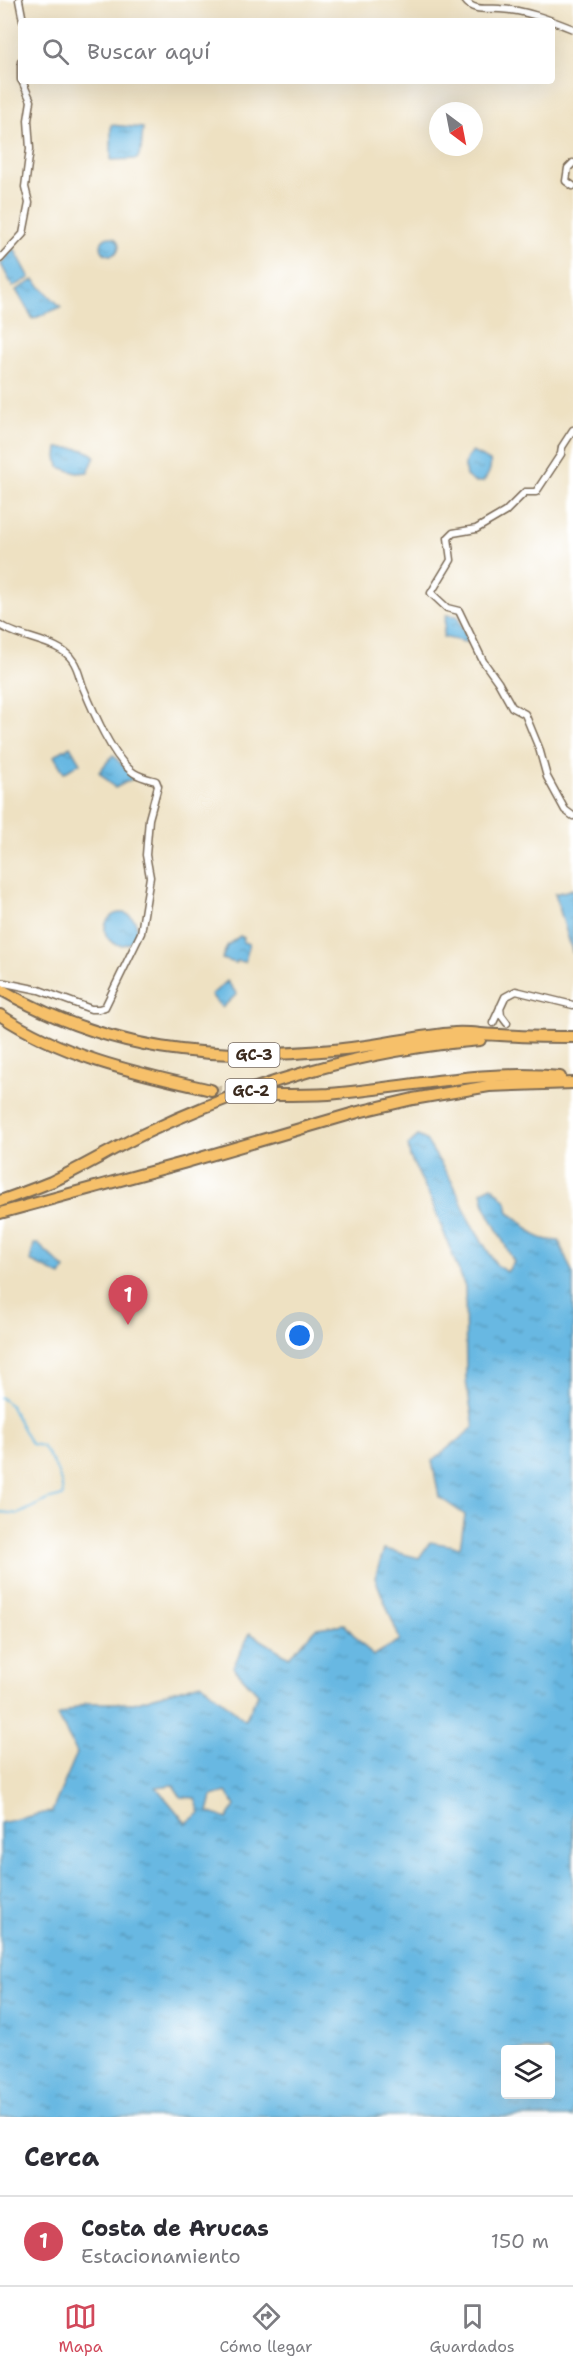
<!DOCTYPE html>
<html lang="es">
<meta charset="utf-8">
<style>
:root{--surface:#fff;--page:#f2f2f3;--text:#2b2b33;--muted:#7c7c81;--line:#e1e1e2;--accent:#d1495b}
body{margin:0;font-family:"Shantell Sans",sans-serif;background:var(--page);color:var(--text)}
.controls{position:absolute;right:18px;bottom:18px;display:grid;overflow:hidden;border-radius:6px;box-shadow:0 6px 24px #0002}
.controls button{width:54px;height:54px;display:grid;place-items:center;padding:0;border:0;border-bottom:2px solid var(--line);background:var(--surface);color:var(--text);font:30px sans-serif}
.compass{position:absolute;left:429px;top:102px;width:54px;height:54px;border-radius:50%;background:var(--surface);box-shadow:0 6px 24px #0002;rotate:148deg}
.you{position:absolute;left:300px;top:1336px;width:21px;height:21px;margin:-15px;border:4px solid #fff;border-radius:50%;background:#1a73e8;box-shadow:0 0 0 9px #1a73e833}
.badge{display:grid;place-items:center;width:39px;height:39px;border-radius:50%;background:var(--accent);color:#fff;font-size:20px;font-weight:700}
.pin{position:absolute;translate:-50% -50px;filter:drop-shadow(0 2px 3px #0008)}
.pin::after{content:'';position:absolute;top:32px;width:21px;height:18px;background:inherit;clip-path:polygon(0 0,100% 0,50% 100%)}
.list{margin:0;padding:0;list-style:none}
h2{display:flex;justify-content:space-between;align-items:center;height:78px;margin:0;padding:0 24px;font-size:26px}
h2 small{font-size:20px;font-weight:400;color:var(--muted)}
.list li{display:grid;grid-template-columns:39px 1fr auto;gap:18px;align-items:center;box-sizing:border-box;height:90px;padding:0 24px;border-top:2px solid var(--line)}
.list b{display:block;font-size:22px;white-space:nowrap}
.list p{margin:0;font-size:20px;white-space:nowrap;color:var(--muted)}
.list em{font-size:20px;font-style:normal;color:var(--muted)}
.icon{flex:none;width:33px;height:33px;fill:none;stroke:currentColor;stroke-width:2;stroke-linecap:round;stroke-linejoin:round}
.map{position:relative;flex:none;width:573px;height:2117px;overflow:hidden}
.search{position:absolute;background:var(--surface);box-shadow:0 6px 24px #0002;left:18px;right:18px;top:18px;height:66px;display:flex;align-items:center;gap:15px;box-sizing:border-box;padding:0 21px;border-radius:6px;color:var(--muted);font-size:22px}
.sheet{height:168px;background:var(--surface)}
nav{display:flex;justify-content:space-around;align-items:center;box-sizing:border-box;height:84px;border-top:2px solid var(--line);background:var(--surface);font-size:16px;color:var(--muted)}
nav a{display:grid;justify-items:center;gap:3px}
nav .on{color:var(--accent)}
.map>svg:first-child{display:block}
</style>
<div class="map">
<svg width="573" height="2117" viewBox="0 0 573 2117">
<defs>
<pattern id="water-ripples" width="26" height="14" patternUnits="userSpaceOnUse" patternTransform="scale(1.5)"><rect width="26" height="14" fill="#67b8e2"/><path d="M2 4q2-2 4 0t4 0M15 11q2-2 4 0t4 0" fill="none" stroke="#5696b7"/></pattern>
</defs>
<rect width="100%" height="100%" fill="#fff"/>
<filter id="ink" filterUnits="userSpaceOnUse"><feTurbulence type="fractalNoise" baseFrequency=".0167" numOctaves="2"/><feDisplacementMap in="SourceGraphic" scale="12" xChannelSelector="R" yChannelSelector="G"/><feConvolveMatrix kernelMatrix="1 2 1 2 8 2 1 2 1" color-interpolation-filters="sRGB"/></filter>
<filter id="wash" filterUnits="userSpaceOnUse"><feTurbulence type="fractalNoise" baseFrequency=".008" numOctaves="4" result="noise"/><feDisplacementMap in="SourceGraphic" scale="24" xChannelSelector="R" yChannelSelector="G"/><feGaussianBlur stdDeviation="1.35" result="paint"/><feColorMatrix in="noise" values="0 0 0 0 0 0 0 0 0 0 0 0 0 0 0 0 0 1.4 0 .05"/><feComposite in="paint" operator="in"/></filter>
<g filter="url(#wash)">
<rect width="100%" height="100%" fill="#eee1c2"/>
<path fill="url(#water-ripples)" stroke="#517180" stroke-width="1.5" fill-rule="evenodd" d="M111,125l32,3 -2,23 -4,8 -26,1z
M101 246a9 9 0 1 1 18 0a9 9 0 1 1-18 0Z
M14,248l16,30 -17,9 -12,-23z
M34,280l27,27 -28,12 -17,-29z
M58,448c14,0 28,-1 37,9l-7,15 -11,1 -18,-6 -2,-10z
M472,452l18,9c2,8 -2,15 -7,21h-9l-8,-6c-2,-10 -2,-17 6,-24z
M446,615l11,1 12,27 -26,-6z
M70,746l10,17 -16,10 -10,-17z
M113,755l21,23 -19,10 -16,-16z
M573,889v65l-18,-60z
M105 929a16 16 0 1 1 32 0a16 16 0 1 1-32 0Z
M240,936l4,2 -1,4 6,2 -4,18 -8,-1 -1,2 -14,-4 5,-13z
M227,981l10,13 -15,14 -11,-13z
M418,1136l8,4 28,45 16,37 27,44 10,6 7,-10 -29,-55 -3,-16 10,-5 15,16 2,11c23,13 18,27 50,28l14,34v842h-573v-294l52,-12 25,-58 -19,-37 28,-13h48l67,-20 44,37 13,-26 -25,-27 17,-34 39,24 28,-29 27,-4 29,32 27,-16 -25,-62 9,-29 35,9 11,-16 30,5 5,-32 -26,-18 -7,-36 42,-34 -8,-46 -1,-94 -35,-90 -20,-40 -2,-12zM173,1785l8,12 14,1 5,15 -14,10 -30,-36zM226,1792l9,14 -8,13 -19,-7 4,-16zM506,2050h44v44h-44z
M34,1244h4l27,25 -4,7 -31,-15z"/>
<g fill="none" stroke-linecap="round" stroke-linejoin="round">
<path stroke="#67b8e2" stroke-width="2" d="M0,1333l2,4 -2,4
M0,1397l10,8 21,39 11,2c12,17 20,30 21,50l-16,4 -28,14 -19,-2"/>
</g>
</g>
<g filter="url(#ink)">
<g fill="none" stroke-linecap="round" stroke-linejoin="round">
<path stroke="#cabca1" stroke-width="10" stroke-dasharray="10 5" stroke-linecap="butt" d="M211,1090l62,5"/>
<defs>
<path id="street" d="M19,0l4,21
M465,0c8,12 22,8 35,9 25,1 50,11 73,20
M21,62v18
M573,163l-5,5 -2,13 7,5
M0,259l23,-25 6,-31 -4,-16 5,-38 -2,-29 3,-19 -9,-20
M573,430l-11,17 -1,7 -25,38h-11l-20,20 -29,17 -23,4 -5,5 3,22 -20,33 16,15 12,3 24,50 15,21 14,25 13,7 14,34 8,29 18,33 8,6
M0,625c19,14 60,15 73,36 5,7 7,18 10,26 10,24 30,72 51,86 6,4 15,6 22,8l2,5 -9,33 -3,36 4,22 -9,56 -36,74 -6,2h-8l-52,-19 -39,-8
M500,1007l1,8 6,8
M493,1023l12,-26 11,-6 57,14"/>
<path id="highway" d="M0,989c107,62 212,73 333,61 41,-3 81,-14 122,-17 15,-1 30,2 45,2 25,2 49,2 73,2
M0,1015c65,43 137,58 211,75
M273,1095c19,0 37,0 56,-1 77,-6 153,-25 231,-17
M0,1201c17,-6 34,-12 51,-19 33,-15 64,-35 97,-50 103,-49 218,-83 332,-92
M0,1213l183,-50 175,-51 55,-13 76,-13 84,-3"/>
</defs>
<use href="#street" stroke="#7a6a57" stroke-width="9"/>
<use href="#highway" stroke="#7a6a57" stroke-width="14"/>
<use href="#street" stroke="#fff" stroke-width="6"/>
<use href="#highway" stroke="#f6c06b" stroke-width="10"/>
</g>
</g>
<g text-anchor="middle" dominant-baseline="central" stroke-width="4.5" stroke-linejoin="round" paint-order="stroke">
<g fill="#fff" stroke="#766a62" stroke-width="1.5">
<rect x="228.5" y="1043" width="51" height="24" rx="4.5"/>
<rect x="225.5" y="1079" width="51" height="24" rx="4.5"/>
</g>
<g font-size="15" font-weight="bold" fill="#3b2a1e">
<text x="254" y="1055">GC-3</text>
<text x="251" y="1091">GC-2</text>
</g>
</g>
</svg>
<div class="controls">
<button><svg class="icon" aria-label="layers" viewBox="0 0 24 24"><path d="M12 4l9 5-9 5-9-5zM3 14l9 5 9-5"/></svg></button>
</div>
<svg class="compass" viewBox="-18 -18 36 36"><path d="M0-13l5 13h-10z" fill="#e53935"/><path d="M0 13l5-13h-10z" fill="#7c7c81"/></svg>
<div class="you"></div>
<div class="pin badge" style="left:128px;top:1325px">1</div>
<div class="search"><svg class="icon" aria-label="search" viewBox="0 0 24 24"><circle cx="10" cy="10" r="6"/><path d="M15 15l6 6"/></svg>Buscar aquí</div>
</div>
<section class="sheet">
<h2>Cerca<small></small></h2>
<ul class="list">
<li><span class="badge">1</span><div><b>Costa de Arucas</b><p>Estacionamiento</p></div><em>150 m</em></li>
</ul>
</section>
<nav>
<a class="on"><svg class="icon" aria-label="map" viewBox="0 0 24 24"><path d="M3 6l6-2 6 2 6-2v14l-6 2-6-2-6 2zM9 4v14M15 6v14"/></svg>Mapa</a>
<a><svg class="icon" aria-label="directions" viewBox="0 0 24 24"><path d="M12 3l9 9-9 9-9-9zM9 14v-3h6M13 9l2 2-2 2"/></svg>Cómo llegar</a>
<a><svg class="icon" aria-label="saved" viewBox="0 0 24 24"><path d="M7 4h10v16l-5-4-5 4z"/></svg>Guardados</a>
</nav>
